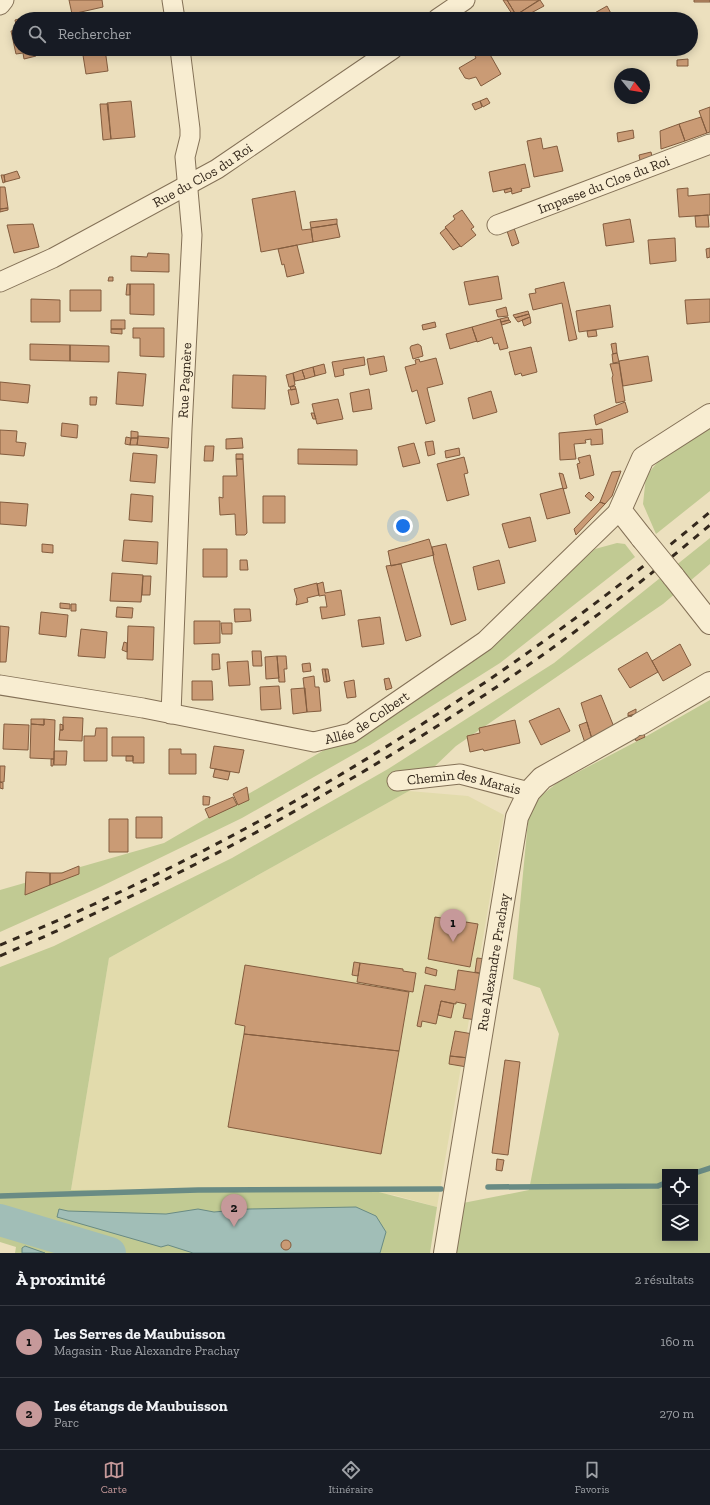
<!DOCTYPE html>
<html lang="fr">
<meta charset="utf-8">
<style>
:root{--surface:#171b24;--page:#242831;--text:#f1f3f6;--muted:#9ea1a6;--line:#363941;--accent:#c6999a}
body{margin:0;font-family:"Zilla Slab",serif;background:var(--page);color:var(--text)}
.controls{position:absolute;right:12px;bottom:12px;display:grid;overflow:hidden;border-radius:0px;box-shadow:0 2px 10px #0003}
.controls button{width:36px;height:36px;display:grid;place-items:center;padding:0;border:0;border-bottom:1px solid var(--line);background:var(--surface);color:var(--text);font:20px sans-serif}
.compass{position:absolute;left:614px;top:68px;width:36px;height:36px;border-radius:50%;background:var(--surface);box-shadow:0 2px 10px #0003;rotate:120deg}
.you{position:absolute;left:403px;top:526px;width:14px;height:14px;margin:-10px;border:3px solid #fff;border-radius:50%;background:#1a73e8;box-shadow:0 0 0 6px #1a73e833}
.badge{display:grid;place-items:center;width:26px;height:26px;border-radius:50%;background:var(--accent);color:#111;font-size:13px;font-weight:700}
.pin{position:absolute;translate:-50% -33px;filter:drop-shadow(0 1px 2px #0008)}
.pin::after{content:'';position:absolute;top:21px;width:14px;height:12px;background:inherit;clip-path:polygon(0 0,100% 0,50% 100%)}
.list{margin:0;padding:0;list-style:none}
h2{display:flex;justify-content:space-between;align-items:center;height:52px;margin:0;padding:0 16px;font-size:17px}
h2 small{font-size:13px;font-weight:400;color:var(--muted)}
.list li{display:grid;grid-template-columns:26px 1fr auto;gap:12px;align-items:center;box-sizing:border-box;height:72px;padding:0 16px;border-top:1px solid var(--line)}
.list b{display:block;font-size:15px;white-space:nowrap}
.list p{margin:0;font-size:13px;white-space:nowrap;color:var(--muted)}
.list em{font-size:13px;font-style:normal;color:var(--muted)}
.icon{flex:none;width:22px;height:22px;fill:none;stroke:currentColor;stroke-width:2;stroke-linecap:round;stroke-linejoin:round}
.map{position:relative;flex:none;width:710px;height:1253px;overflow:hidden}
.search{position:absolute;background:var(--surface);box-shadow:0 2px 10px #0003;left:12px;right:12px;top:12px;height:44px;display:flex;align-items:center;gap:10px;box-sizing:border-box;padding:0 14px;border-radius:22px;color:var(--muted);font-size:15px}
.sheet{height:196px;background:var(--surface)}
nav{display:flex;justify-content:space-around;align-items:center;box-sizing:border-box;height:56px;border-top:1px solid var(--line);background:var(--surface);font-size:11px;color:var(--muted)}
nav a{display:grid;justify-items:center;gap:2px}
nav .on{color:var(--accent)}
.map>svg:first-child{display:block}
</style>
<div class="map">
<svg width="710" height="1253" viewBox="0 0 710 1253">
<rect width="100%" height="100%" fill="#ece0be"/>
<path fill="#e2dbac" d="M409,791l59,5 36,19 -67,392 -43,-12 -28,-3 -93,-3 -100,2 -102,-1 38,-232z"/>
<path fill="#c1ca93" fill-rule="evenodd" d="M710,422v69l-54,43 -13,-30 3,-28 25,-30z
M710,538v26l-47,40 -207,142 -47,45 -300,167 -38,232 296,-1 70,18 -7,46h-415l1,-6 -16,-5v-275l54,-21 178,-88 156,-89 166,-106z
M617,543l8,1 10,13 -135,106 -130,82 -128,73 -144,70 -98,44v-42l164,-47 212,-123 124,-86 95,-85z
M710,700v553h-256l9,-50 66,-13 30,-156 -19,-46 -27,-9 15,-158 4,-13 10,-13 15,-12 88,-46zM665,1172h30v66h-30z"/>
<path fill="#a1beb7" stroke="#698b84" d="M356,1207l20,9 10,16 -6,21h-187l-25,-8 -7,2 -104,-30 2,-8 9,2 98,3 32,-5 16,3 35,-3z
M25,1246l20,7h-23v-5z"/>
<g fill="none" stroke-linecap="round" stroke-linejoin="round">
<path stroke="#698b84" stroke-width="5.5" d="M695,1173l15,-5
M488,1187l170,-1 7,-3
M0,1196l198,-6 243,-1"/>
<path stroke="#a1beb7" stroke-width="32" d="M0,1220l110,33"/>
</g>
<path fill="#ca9b75" stroke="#835c3e" d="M69,0h33l1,7 -31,7z
M503,0h4l9,15 -2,2z
M507,0h32l-23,15z
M540,0l4,6 -24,13 -4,-4z
M694,0h16v2h-16z
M607,6l7,13h-30z
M27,17l1,2h-9v30h15l2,7 -12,3 -1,-6 -7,1 -5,-23 6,-1 -2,-10z
M82,49h23l3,22 -22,3z
M482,49l3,4 3,-2 13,23 -20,12 -5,-9 -7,2 -4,-1 -6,-10 17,-10 -2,-4z
M688,59v7h-11v-6z
M487,98l3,5 -7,4 -3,-6z
M131,101l4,36 -24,2 -4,-36z
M480,101l2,6 -7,3 -3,-6z
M100,104h8l3,35 -8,1z
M710,107v25l-3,1 -8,-22z
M701,117l6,16 -22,8 -6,-17z
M679,124l6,17 -24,8 -1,-18z
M633,130l1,8 -16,4 -1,-9z
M541,138l2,11 14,-3 6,25 -29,6 -7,-36z
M651,152l2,9 -12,5 -2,-11z
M525,164l5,23 -9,2 1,2 -10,3 -1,-6 -18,4 -4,-20z
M17,171l3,7 -15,4 -1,-7z
M1,175h3l1,7 -2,1z
M0,187h5l3,21 -8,1z
M511,188l1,3 -7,2 -1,-3z
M688,188v8l22,-2v21l-31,2 -2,-28z
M295,191l7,39 9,-1 2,13 -52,10 -9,-53z
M8,208v2l-8,2v-3z
M462,210l12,17 -3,2 5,6 -15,12 -16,-20 10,-8 -2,-3z
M708,215l1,12h-13l-1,-11z
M337,219v5l-26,4 -1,-6z
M630,219l4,23 -28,4 -3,-22z
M33,224l6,23 -25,6 -7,-28z
M337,224l3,13 -27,5 -2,-14z
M446,228l14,18 -7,4 -13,-17z
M514,228l5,15 -7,3 -5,-15z
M675,238l1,23 -26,3 -2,-24z
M297,245l7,28 -17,4 -3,-13 -2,1 -4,-16z
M710,248v9l-3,1 -1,-9z
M148,253l21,1v18l-38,-1v-15l16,1z
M498,276l4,23 -33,6 -5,-23z
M109,277h4v4h-5z
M564,282l13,57 -8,2 -7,-38 -29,7 -4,-16 7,-1 -1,-4z
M127,284h3v11h-4z
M130,284h24v31l-24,-1z
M70,290h31v21h-31z
M31,299l29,1v22h-29z
M710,299v23l-23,2 -2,-24z
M610,305l3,22 -34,5 -3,-21z
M506,307l2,9 -10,1 -2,-7z
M528,311l1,3 -14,4 -2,-3z
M529,314l1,3 -12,5 -3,-4z
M508,317l1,3 -8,2 -1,-3z
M530,317l1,6 -7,3 -2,-6z
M500,319l8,29 -8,2 -2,-7 -4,1 -2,-7 -15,5 -5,-15z
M111,320h14v9h-14z
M509,320l2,2 -9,3 -1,-3z
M435,322l1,5 -13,3 -1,-5z
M472,327l5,14 -27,8 -4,-15z
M133,328h31v29l-24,-1v-18h-7z
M111,329h11v5l-11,-1z
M596,330l1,6 -9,1 -1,-6z
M616,343l1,10 -4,1 -2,-10z
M30,344l40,1v16l-40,-1z
M418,344l3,2 2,10 -10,3 -3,-11 1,-2z
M70,345l39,1v16l-39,-1z
M531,347l6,25 -15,4 -1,-3 -6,2 -6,-23z
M617,353l2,9 -6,1 -1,-9z
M384,356l3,15 -17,4 -3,-16z
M648,356l4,25 -29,5 -4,-25z
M364,357l1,8 -22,4 1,6 -9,2 -3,-15z
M436,358l7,26 -16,4 8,33 -9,3 -9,-34 -5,2 -7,-25 11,-3 -1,-4 4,-1 1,3z
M619,363l6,38 -9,2 -4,-25 1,-3 -3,-11z
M324,364l2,9 -11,3 -2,-9z
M313,367l2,9 -10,3 -3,-9z
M302,370l3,9 -10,2 -2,-8z
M118,372l28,2 -3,32 -27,-2z
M293,373l2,12 -6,2 -3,-12z
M233,375l33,1 -1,33 -33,-1z
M0,382l30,3 -2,18 -28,-3z
M295,386l1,3 -5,1 -1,-3z
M296,389l3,14 -8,2 -3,-15z
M369,389l3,20 -19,3 -3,-19z
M491,391l6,21 -24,7 -5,-21z
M90,397h7l-1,8h-6z
M338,399l5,20 -26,5 -5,-20z
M625,402l3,10 -32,13 -2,-10z
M311,413h3l2,6h-3z
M62,423l16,2 -1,13 -16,-2z
M602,429l1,15 -12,1v-6l-6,1 1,3 -12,1 2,15 -16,1 -1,-27z
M0,430l17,1 -1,11 10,1 -2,13 -24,-2z
M131,431l7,1v6h-7z
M138,436l31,2 -1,10 -31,-3z
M126,437l5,1 -1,7 -5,-1z
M131,438h7l-1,7h-7z
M242,438l1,10 -17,1v-10z
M433,441l2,13 -7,2 -3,-14z
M414,443l6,20 -17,4 -5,-20z
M205,446h9l-1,15h-9z
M459,448l1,7 -14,3 -1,-7z
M298,449l59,1v15l-59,-1z
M133,453l24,2 -2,28 -25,-2z
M236,454h7v5h-7z
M590,455l4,20 -14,4 -3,-15 3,-1 -2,-5z
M464,457l4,16 -4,1 5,21 -22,6 -10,-37z
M236,459h7l4,74 -2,2h-9l-1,-21 -15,1 -1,-18 4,1v-22h14z
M621,471l-9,25 -7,8 -5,-2 12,-30z
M559,473l4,1 4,14 -4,1z
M563,488l7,25 -23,6 -7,-25z
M589,492l5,5 -3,4 -6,-5z
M131,494l22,2 -1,26 -23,-2z
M263,496h22v27h-22z
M0,502l28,2 -2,22 -26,-2z
M600,502l5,2 -29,31 -2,-6z
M530,517l6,24 -27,7 -7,-24z
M429,539l5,16 -43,11 -3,-15z
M124,540l34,2 -1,22 -35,-3z
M42,544l11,1v8l-11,-1z
M446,544l20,76 -15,5 -17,-64 -2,-14z
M203,549h24v28h-24z
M240,560h7l1,10h-8z
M499,560l6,23 -27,7 -5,-23z
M401,564l20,72 -15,5 -20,-75z
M112,573l31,2 -2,27 -31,-1z
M143,576h8l-1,19h-8z
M323,582l2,11 16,-3 4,25 -23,4 -2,-12h7l-2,-12 -6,1 -2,-12z
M317,583l2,12 -12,3 1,4 -12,3 1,-6 -3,-10z
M60,603l10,1v5l-10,-1z
M71,604h5v7h-5z
M117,607l16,1 -1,10 -16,-1z
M234,609h16l1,12 -16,1z
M41,612l27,3 -2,22 -27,-3z
M380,617l4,27 -22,3 -4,-27z
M194,621h26v22l-26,1z
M221,623h11v11h-10z
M0,626l9,1 -3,35h-6z
M128,626l26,1 -1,33 -26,-1z
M81,629l26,3 -2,26 -27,-2z
M124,642l3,1v9l-5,-2z
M680,644l11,21 -28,16 -11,-20z
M252,651h9l1,15h-9z
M647,652l11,20 -28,16 -12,-19z
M212,654h7l1,15 -8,1z
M277,656l2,22 -13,1 -1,-22z
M286,656l1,13h-3l1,13h-6l-2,-26z
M248,661l2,24 -21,1 -2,-24z
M310,663l1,8 -8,1 -1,-8z
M322,669h3l2,13h-3z
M325,669h3l2,12 -3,1z
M314,676l1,11h4l2,24 -14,1 -4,-34z
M389,678l3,10 -6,2 -2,-11z
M354,680l2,17 -9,1 -3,-16z
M192,681h20l1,19h-21z
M279,686l2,23 -20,1 -1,-23z
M305,688l2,24 -14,2 -2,-25z
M601,695l13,32 -22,12 -11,-36z
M559,708l11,23 -29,14 -12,-24z
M636,709v5l-8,2v-3z
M636,714l9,23 -9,4 -8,-25z
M63,717l20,1 -1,23 -23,-1 1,-10h3z
M31,719h13v6l-13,-1z
M44,719l11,1 -1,39 -24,-1 1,-34 13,1z
M515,720l5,23 -36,8 -1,-2 -13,3 -3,-16 13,-3 -1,-5z
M587,722l5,17 -7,4 -6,-18z
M4,724l25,1 -1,25 -25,-1z
M60,724l3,1v5h-3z
M96,728h11v33h-23v-25h11z
M112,737h32v26h-11v-7h-21z
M214,746l30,4 -5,23 -29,-5z
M169,749h12v5h15v20h-27z
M54,751h13l-1,14h-12z
M126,756h7v5h-7z
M51,759h3l-1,7h-2z
M0,766h5l-1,16h-4z
M215,769l15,3 -2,8 -15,-3z
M0,782l3,1v6l-3,-1z
M247,787l2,13 -11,5 -5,-11z
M203,796l7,1 -1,8h-6z
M233,797l4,8 -28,13 -4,-9z
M136,817h26v21h-26z
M109,819h19v33h-19z
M79,866v8l-29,11v-12h12z
M26,872l24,1v12l-25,10z
M435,917l43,7 -8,43 -42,-8z
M477,958l9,1 -2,15 -9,-2z
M354,962l6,1 -2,13 -6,-1z
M360,963l43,6v2l13,2 -3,19 -56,-10z
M245,965l164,27 -10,59 -155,-17 1,-8 -10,-2z
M426,967l11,3 -1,6 -11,-3z
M458,970l26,4 -8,46 -13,-2 3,-14 -10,-2v2l-15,-3 -5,23 -14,-3 -1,6 -4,-1 8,-41 30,5z
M441,1001l13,3 -3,14 -13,-3z
M455,1031l18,3 -4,24 -19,-2z
M244,1034l155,17 -18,103 -153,-27z
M450,1056l19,2 -2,9 -18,-3z
M505,1060l15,2 -12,93 -16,-2z
M497,1159l7,1 -2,11 -6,-1z
M281 1245a5 5 0 1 1 10 0a5 5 0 1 1-10 0Z"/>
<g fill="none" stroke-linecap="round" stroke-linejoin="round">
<defs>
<g id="minor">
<path d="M172,0l3,19"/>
<path d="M0,5l4,-5"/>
<path d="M437,19l28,-19"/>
<path id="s1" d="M497,225l213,-81"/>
<path id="s2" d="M0,282l53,-24 164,-89 176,-120"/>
<path id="s3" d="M0,685l143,23 171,34 37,-9 134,-92 135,-131"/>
<path id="s4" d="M171,714l11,-285 10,-194 -7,-78 5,-20v-8l-10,-80"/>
<path id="s5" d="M397,781l63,-7 69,18"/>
</g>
<g id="tertiary">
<path d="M642,538l-22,-28 23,-52 67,-43"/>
<path d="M673,576l37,47"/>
<path d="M640,724l70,-41"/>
<path id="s6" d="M445,1253l72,-436 12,-25 13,-14 89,-50"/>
</g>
</defs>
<use href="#minor" stroke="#847157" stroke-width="21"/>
<use href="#tertiary" stroke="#847157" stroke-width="24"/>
<use href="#minor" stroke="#f8edd1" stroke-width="19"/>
<use href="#tertiary" stroke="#f8edd1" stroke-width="22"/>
<path stroke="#34281c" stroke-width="3" stroke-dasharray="7 7" stroke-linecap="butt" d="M0,945c258,-106 496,-254 710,-433
M0,956c255,-110 497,-250 710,-431"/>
<defs>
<path id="tertiary-bridge" d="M642,538l31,38"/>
</defs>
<use href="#tertiary-bridge" stroke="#847157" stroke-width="24" stroke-linecap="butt"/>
<use href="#tertiary-bridge" stroke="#f8edd1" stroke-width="22"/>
</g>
<g text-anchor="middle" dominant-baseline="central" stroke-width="3" stroke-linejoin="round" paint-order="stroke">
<g font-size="14" fill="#34281c" stroke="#f4eacd">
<text stroke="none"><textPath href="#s2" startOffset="229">Rue du Clos du Roi</textPath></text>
<text stroke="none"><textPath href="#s1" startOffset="114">Impasse du Clos du Roi</textPath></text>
<text stroke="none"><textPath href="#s4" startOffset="334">Rue Pagnère</textPath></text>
<text stroke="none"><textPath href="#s3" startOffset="378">Allée de Colbert</textPath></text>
<text stroke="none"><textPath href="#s5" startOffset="68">Chemin des Marais</textPath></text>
<text stroke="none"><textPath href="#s6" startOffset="295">Rue Alexandre Prachay</textPath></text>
</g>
</g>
</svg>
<div class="controls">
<button><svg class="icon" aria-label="locate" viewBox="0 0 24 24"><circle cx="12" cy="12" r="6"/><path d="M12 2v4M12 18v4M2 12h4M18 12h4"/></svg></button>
<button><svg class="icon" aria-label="layers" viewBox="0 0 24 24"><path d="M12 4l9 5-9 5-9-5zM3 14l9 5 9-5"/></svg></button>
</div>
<svg class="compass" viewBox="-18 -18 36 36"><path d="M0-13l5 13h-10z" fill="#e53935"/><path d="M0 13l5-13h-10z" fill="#9ea1a6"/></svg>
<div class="you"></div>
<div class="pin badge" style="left:453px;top:942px">1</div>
<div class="pin badge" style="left:234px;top:1227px">2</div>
<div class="search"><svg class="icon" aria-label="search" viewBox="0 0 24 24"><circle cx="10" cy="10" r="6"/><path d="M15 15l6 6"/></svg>Rechercher</div>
</div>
<section class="sheet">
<h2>À proximité<small>2 résultats</small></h2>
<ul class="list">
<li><span class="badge">1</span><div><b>Les Serres de Maubuisson</b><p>Magasin · Rue Alexandre Prachay</p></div><em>160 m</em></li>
<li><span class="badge">2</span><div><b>Les étangs de Maubuisson</b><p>Parc</p></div><em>270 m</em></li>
</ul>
</section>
<nav>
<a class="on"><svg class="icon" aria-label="map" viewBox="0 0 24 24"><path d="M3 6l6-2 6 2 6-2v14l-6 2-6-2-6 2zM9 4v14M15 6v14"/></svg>Carte</a>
<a><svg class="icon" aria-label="directions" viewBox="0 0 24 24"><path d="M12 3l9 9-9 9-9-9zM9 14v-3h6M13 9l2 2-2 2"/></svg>Itinéraire</a>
<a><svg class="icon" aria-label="saved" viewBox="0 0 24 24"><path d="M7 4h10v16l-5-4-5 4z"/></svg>Favoris</a>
</nav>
